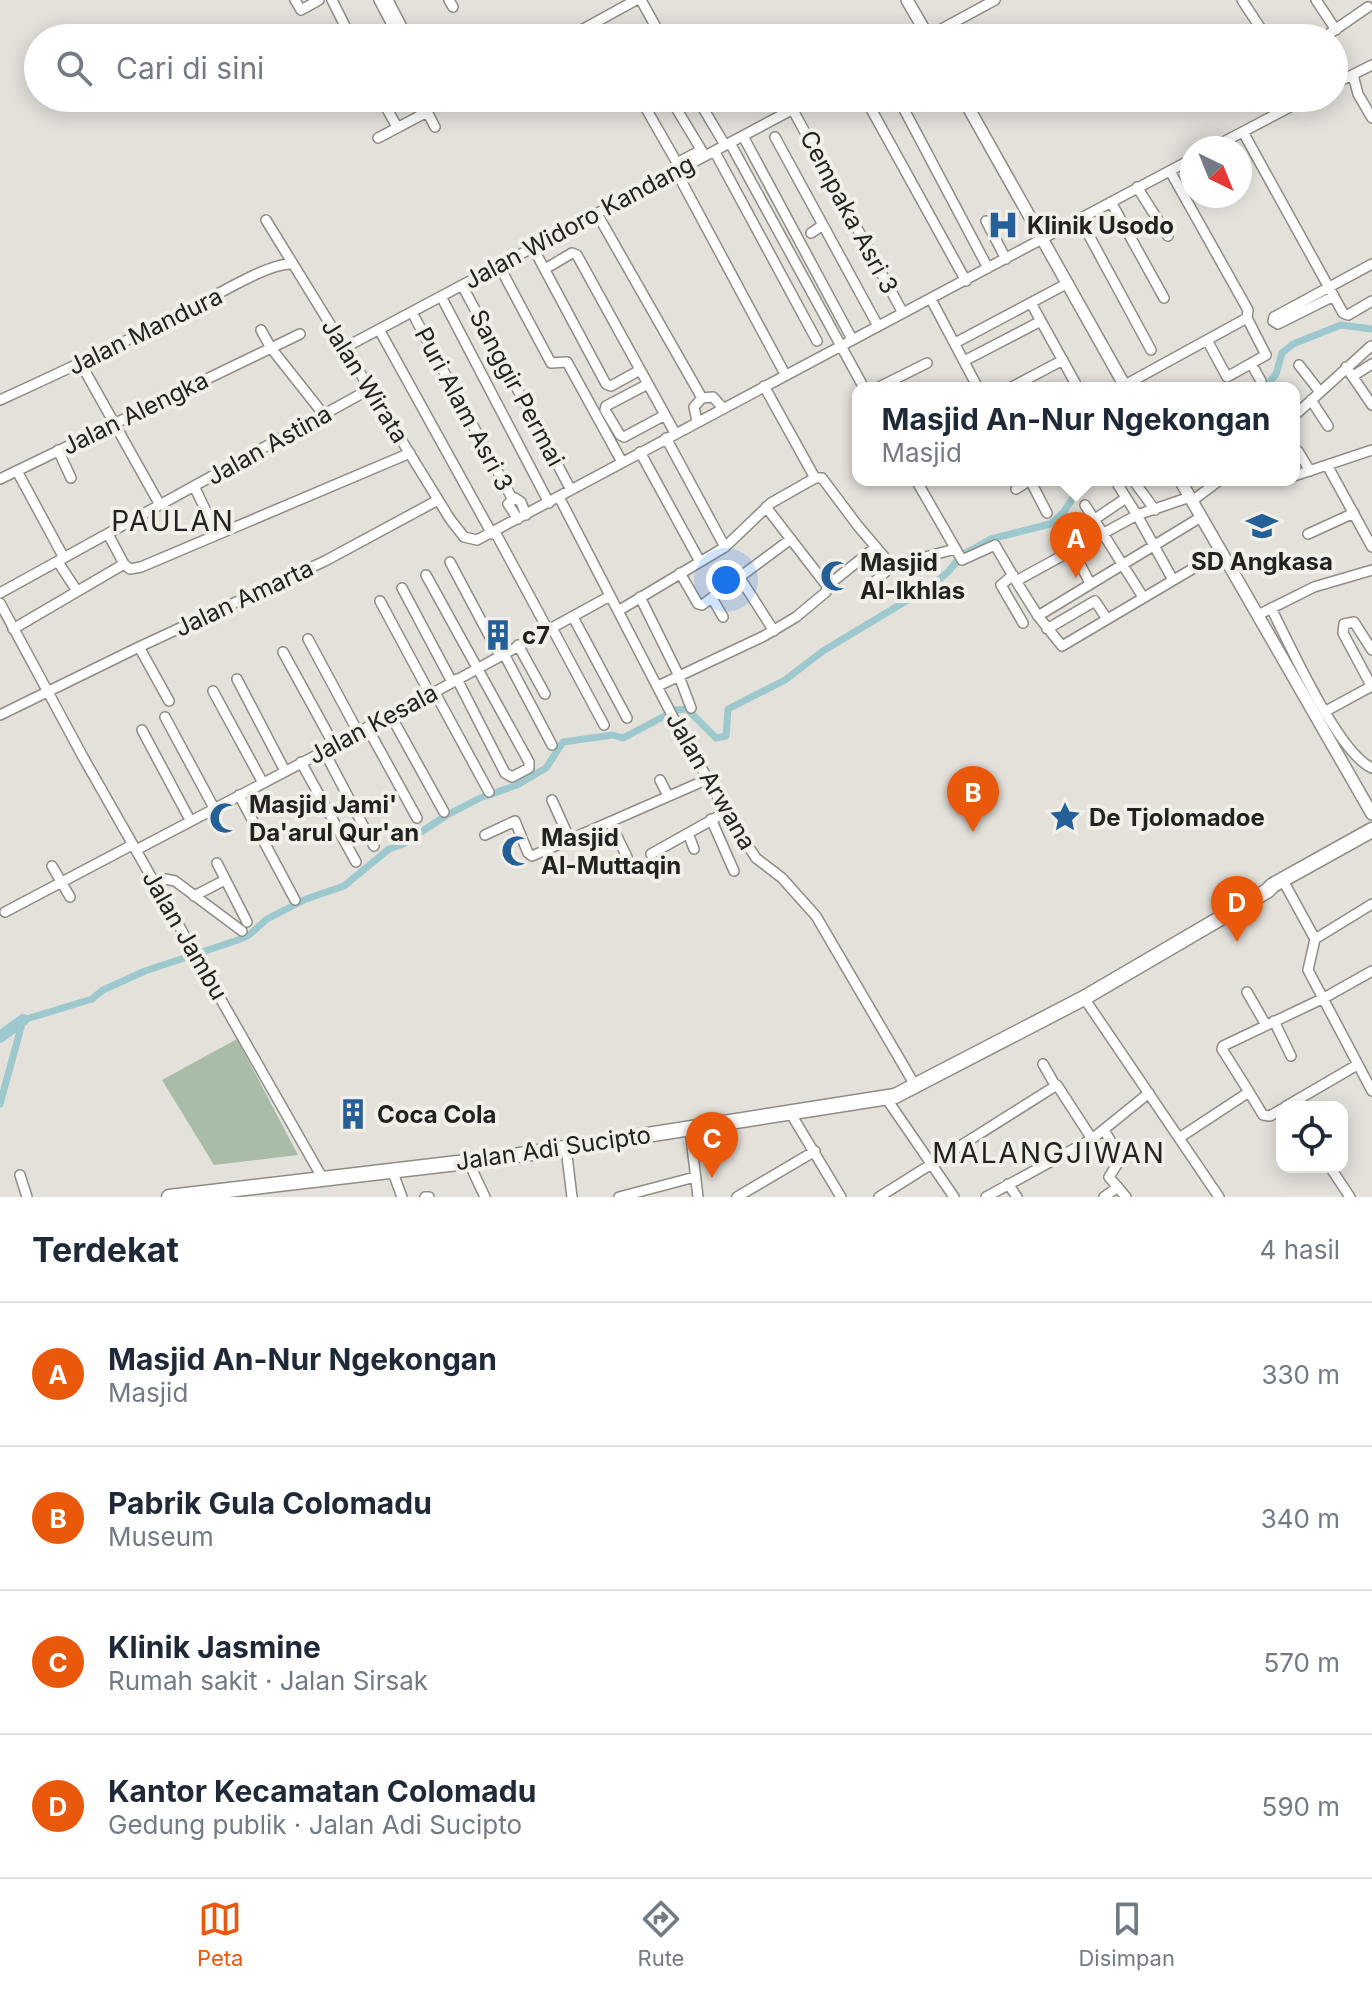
<!DOCTYPE html>
<html lang="id">
<meta charset="utf-8">
<style>
:root{--surface:#fff;--page:#f6f6f7;--text:#1f2937;--muted:#747a83;--line:#e0e1e3;--accent:#ea580c}
body{margin:0;font-family:Inter,sans-serif;background:var(--page);color:var(--text)}
.controls{position:absolute;right:24px;bottom:24px;display:grid;overflow:hidden;border-radius:16px;box-shadow:0 4px 20px #0003}
.controls button{width:72px;height:72px;display:grid;place-items:center;padding:0;border:0;border-bottom:2px solid var(--line);background:var(--surface);color:var(--text);font:40px sans-serif}
.compass{position:absolute;left:1180px;top:136px;width:72px;height:72px;border-radius:50%;background:var(--surface);box-shadow:0 4px 20px #0003;rotate:137deg}
.you{position:absolute;left:726px;top:580px;width:28px;height:28px;margin:-20px;border:6px solid #fff;border-radius:50%;background:#1a73e8;box-shadow:0 0 0 12px #1a73e833}
.badge{display:grid;place-items:center;width:52px;height:52px;border-radius:50%;background:var(--accent);color:#fff;font-size:26px;font-weight:700}
.pin{position:absolute;translate:-50% -66px;filter:drop-shadow(0 2px 4px #0008)}
.pin::after{content:'';position:absolute;top:42px;width:28px;height:24px;background:inherit;clip-path:polygon(0 0,100% 0,50% 100%)}
.popup{position:absolute;left:852px;top:382px;width:448px;height:104px;box-sizing:border-box;display:grid;place-content:center;border-radius:16px;background:var(--surface);filter:drop-shadow(0 2px 6px #0005);font-size:26px;white-space:nowrap;color:var(--muted)}
.popup b{font-size:30px;color:var(--text)}
.popup::after{content:'';position:absolute;left:50%;top:100%;margin-left:-16px;border:16px solid transparent;border-top-color:var(--surface)}
.list{margin:0;padding:0;list-style:none}
h2{display:flex;justify-content:space-between;align-items:center;height:104px;margin:0;padding:0 32px;font-size:34px}
h2 small{font-size:26px;font-weight:400;color:var(--muted)}
.list li{display:grid;grid-template-columns:52px 1fr auto;gap:24px;align-items:center;box-sizing:border-box;height:144px;padding:0 32px;border-top:2px solid var(--line)}
.list b{display:block;font-size:30px;white-space:nowrap}
.list p{margin:0;font-size:26px;white-space:nowrap;color:var(--muted)}
.list em{font-size:26px;font-style:normal;color:var(--muted)}
.icon{flex:none;width:44px;height:44px;fill:none;stroke:currentColor;stroke-width:2;stroke-linecap:round;stroke-linejoin:round}
.map{position:relative;flex:none;width:1372px;height:1197px;overflow:hidden}
.search{position:absolute;background:var(--surface);box-shadow:0 4px 20px #0003;left:24px;right:24px;top:24px;height:88px;display:flex;align-items:center;gap:20px;box-sizing:border-box;padding:0 28px;border-radius:44px;color:var(--muted);font-size:30px}
.sheet{height:680px;background:var(--surface)}
nav{display:flex;justify-content:space-around;align-items:center;box-sizing:border-box;height:112px;border-top:2px solid var(--line);background:var(--surface);font-size:22px;color:var(--muted)}
nav a{display:grid;justify-items:center;gap:4px}
nav .on{color:var(--accent)}
.map>svg:first-child{display:block}
</style>
<div class="map">
<svg width="1372" height="1197" viewBox="0 0 1372 1197">
<rect width="100%" height="100%" fill="#e4e1db"/>
<path fill="#a8bca7" d="M237,1039l61,116 -84,10 -52,-85z"/>
<g fill="none" stroke-linecap="round" stroke-linejoin="round">
<path stroke="#9dc9ce" stroke-width="7" d="M1265,388l11,-14 6,-21 11,-9 48,-19 31,4
M0,1104l23,-84 69,-21 11,-9 42,-19 93,-31 11,-5 18,-16 39,-20 38,-13 45,-37 14,-5 44,-29 33,-17 37,-13 29,-17 17,-26 50,-7 10,3 53,-28 11,-1 29,29 10,-2 2,-27 57,-29 38,-29 108,-65 17,-14 14,-17 29,-16 59,-15 13,-11 10,-15 6,-18"/>
<path stroke="#9dc9ce" stroke-width="12" d="M0,1037l23,-17"/>
<defs>
<path id="minor" d="M295,0l6,10 18,-10
M332,0l19,38
M379,0l20,38
M388,0l13,25 2,13
M449,0l4,7
M641,0l21,38
M1242,0l25,38
M1316,0l20,30
M567,38l69,-38
M642,38l15,-8
M925,38l70,-38
M1323,38l45,-31
M1353,75l5,19 14,24
M1334,84l38,-19
M381,98l16,29
M420,98l15,29
M640,98l40,70
M670,98l35,58
M697,98l28,47
M777,98l8,15
M865,98l101,183
M898,98l90,170
M794,112l109,201
M1243,132l100,181 5,2 24,-14
M775,137l103,189
M378,138l49,-26
M744,138l108,201
M730,143l134,245
M1212,148l95,-50
M716,154l101,187
M677,163l24,-13
M1170,171l78,139 -1,8 19,37 -39,22 -20,-37
M677,173l108,201
M1137,187l31,49
M1111,202l53,96
M600,219l102,179
M1080,219l71,131
M266,220l184,299 14,18 13,3 715,-381
M986,221l20,38
M811,233l12,-8
M538,257l68,127 5,2 29,-16
M545,269l27,-16 5,2 98,178
M504,275l47,88 16,-1 55,100
M463,287l108,203
M1334,296l-56,28 -5,-3 1,-4 98,-53
M444,302l105,201
M933,303l45,85
M1031,303l47,85
M415,318l98,182
M261,330l10,18 53,67
M381,333l111,201
M955,343l113,-60
M344,348l470,-250
M964,361l77,-40
M81,364l79,141
M1252,365l9,16
M1299,365l21,27
M1346,367l26,38
M1353,376l19,-12
M648,384l-42,22 -1,4 15,25 4,2 41,-22
M1125,385l122,-67
M764,386l51,92
M877,388l50,-25
M1010,388l53,-28
M0,400c66,-30 131,-61 195,-94 22,-11 74,-43 96,-42
M1311,400l17,26
M1294,416l77,-70
M697,421l-3,-14 8,-9 11,-1 9,10
M666,438l59,109
M58,450l13,28
M1298,451l12,20
M640,452l58,106
M1327,465l45,82
M17,471l47,87
M1294,476l78,-26
M815,478h7l36,48 34,40 -21,19
M0,479l300,-145
M916,480l46,80 33,-15 21,36 121,-66 53,-18
M1030,480l17,33
M1121,480l-3,5 19,30 36,65
M1133,480l22,30
M194,486l23,48
M1016,489l14,-9
M559,497l115,222 55,98 27,41 26,20 34,38 100,171
M1192,501l28,-21
M1085,505l58,92
M766,507l61,79
M518,519l-10,-15 7,-6 6,4 5,13
M1095,519l31,-21
M495,532l53,98
M108,534l16,30
M1308,534l46,-21
M1073,551l17,32
M58,562l19,29
M450,562l50,94
M892,566l63,-17
M680,573l18,31 4,1 89,-66
M426,575l103,187v6l-17,9 -7,-4 -48,-94
M1013,575l-12,10 22,38
M740,578l34,53
M1016,581l22,35 24,30 159,-94
M402,588l50,94
M0,593l370,-204
M640,597l39,79 12,32
M712,598l11,19
M380,601l50,93
M0,603l83,154 240,422
M1271,608c19,37 67,145 101,160
M618,611l107,-64 46,-44 44,-25
M1258,615l56,-28 58,-17
M1038,616l163,-99
M573,617l54,101
M552,628l52,97
M13,629l111,-65 6,5 11,-2 269,-114
M1047,629l48,-28 12,18
M308,639l50,93
M518,645l27,49
M139,647l30,54
M1372,650l-18,-28 -10,2 -1,9 29,54
M283,652l51,93
M504,654l48,91
M237,679l48,92
M658,686l106,-50 32,-19 30,-25 1,-6 49,-39
M213,691l50,92
M434,691l55,101
M1326,711l46,-25
M0,715l139,-68 186,-86 113,-61
M391,716l53,96
M165,717l49,91
M367,727l50,91
M142,730l48,90
M324,751l50,95
M301,762l55,100
M660,780l8,16
M239,795l56,105
M552,800l18,40
M711,819l23,52
M610,822l17,35
M688,833l6,16
M485,835l30,-14 13,32 4,3 176,-77
M136,850l255,-134 219,-120
M651,854l75,-42
M217,863l30,59
M52,866l18,31
M155,883l10,-4 10,2 67,50
M1286,886l29,53 -7,31 64,121
M194,896l31,-16
M5,912l127,-67
M1315,939l57,-35
M1247,992l19,33
M1084,998l135,199
M1274,1021l17,35
M1043,1064l12,21
M1249,1092l14,23 7,1 12,-7
M886,1098l68,99
M1285,1107l72,-42
M791,1114l50,83
M690,1129l8,68
M1104,1130l17,28 -12,19 17,20
M1179,1138l70,-46 -27,-43 1,-3 101,-48 48,-27
M566,1148l6,49
M468,1161l17,36
M1330,1167l20,30
M392,1170l10,27
M20,1175l7,22
M1008,1184l9,13
M425,1197h4
M619,1197l76,-20
M737,1197l78,-46
M879,1197l178,-112 35,54
M986,1197l106,-58 57,-46
M1104,1197l14,-10"/>
<path id="major" d="M907,0l22,38
M963,98l163,290
M1180,480l192,334"/>
<path id="highway" d="M169,1197l331,-39 395,-62 189,-98 183,-107 6,-6 99,-55"/>
</defs>
<use href="#minor" stroke="#8f8c86" stroke-width="12"/>
<use href="#major" stroke="#8f8c86" stroke-width="14"/>
<use href="#highway" stroke="#8f8c86" stroke-width="17"/>
<use href="#minor" stroke="#fff" stroke-width="9"/>
<use href="#major" stroke="#fff" stroke-width="11"/>
<use href="#highway" stroke="#fff" stroke-width="14"/>
</g>
<defs>
<symbol id="hospital-bare" viewBox="-9 -9 18 18"><path d="M-5-5h3v3.5h4V-5h3V5h-3V1.5h-4V5h-3Z" fill="#255f97" stroke="#f1efe8" stroke-width="2.5" paint-order="stroke"/></symbol>
<symbol id="school-bare" viewBox="-9 -9 18 18"><path d="M0-5L7-2L0 1L-7-2ZM-4 1L0 2.5L4 1V4Q0 6-4 4Z" fill="#255f97" stroke="#f1efe8" stroke-width="2.5" paint-order="stroke"/></symbol>
<symbol id="mosque-bare" viewBox="-9 -9 18 18"><path d="M3.5-4.9A6 6 0 1 0 3.5 4.9A5 5 0 1 1 3.5-4.9Z" fill="#255f97" stroke="#f1efe8" stroke-width="2.5" paint-order="stroke"/></symbol>
<symbol id="building-bare" viewBox="-9 -9 18 18"><path d="M-4-6H4V6H1V3H-1V6H-4ZM-2.5-4.3h1.7v1.8h-1.7ZM.8-4.3h1.7v1.8H.8ZM-2.5-1h1.7V.8h-1.7ZM.8-1h1.7V.8H.8Z" fill="#255f97" stroke="#f1efe8" stroke-width="2.5" paint-order="stroke"/></symbol>
<symbol id="sight-bare" viewBox="-9 -9 18 18"><path d="M0-6L1.8-2.2L6-1.7L2.9 1.2L3.7 5.4L0 3.3L-3.7 5.4L-2.9 1.2L-6-1.7L-1.8-2.2Z" fill="#255f97" stroke="#f1efe8" stroke-width="2.5" paint-order="stroke"/></symbol>
</defs>
<g fill-rule="evenodd">
<use href="#hospital-bare" x="981" y="203" width="44" height="44"/>
<use href="#school-bare" x="1240" y="504" width="44" height="44"/>
<use href="#mosque-bare" x="814" y="554" width="44" height="44"/>
<use href="#building-bare" x="476" y="613" width="44" height="44"/>
<use href="#sight-bare" x="1043" y="795" width="44" height="44"/>
<use href="#mosque-bare" x="203" y="796" width="44" height="44"/>
<use href="#mosque-bare" x="495" y="829" width="44" height="44"/>
<use href="#building-bare" x="331" y="1092" width="44" height="44"/>
</g>
<g text-anchor="middle" dominant-baseline="central" stroke-width="8" stroke-linejoin="round" paint-order="stroke">
<g font-size="24" fill="#232220" stroke="#f1efe8">
<text transform="translate(849 212) rotate(62)">Cempaka Asri 3</text>
<text transform="translate(579 222) rotate(-28)">Jalan Widoro Kandang</text>
<text transform="translate(145 331) rotate(-26)">Jalan Mandura</text>
<text transform="translate(365 381) rotate(58)">Jalan Wirata</text>
<text transform="translate(517 388) rotate(62)">Sanggir Permai</text>
<text transform="translate(464 409) rotate(62)">Puri Alam Asri 3</text>
<text transform="translate(135 413) rotate(-26)">Jalan Alengka</text>
<text transform="translate(269 445) rotate(-29)">Jalan Astina</text>
<text transform="translate(244 598) rotate(-25)">Jalan Amarta</text>
<text transform="translate(373 724) rotate(-28)">Jalan Kesala</text>
<text transform="translate(711 781) rotate(60)">Jalan Arwana</text>
<text transform="translate(185 935) rotate(60)">Jalan Jambu</text>
<text transform="translate(553 1148) rotate(-8)">Jalan Adi Sucipto</text>
</g>
<g font-size="24" font-weight="bold" fill="#232220" stroke="#f1efe8" text-anchor="start">
<text x="1027" y="225">Klinik Usodo</text>
<text x="1262" y="561" text-anchor="middle">SD Angkasa</text>
<text x="860" y="562">Masjid<tspan x="860" dy="28">Al-Ikhlas</tspan></text>
<text x="522" y="635">c7</text>
<text x="249" y="804">Masjid Jami'<tspan x="249" dy="28">Da'arul Qur'an</tspan></text>
<text x="1089" y="817">De Tjolomadoe</text>
<text x="541" y="837">Masjid<tspan x="541" dy="28">Al-Muttaqin</tspan></text>
<text x="377" y="1114">Coca Cola</text>
</g>
<g font-size="28" letter-spacing="2" fill="#232220" stroke="#f1efe8">
<text x="173" y="521">PAULAN</text>
<text x="1049" y="1153">MALANGJIWAN</text>
</g>
</g>
</svg>
<div class="controls">
<button><svg class="icon" aria-label="locate" viewBox="0 0 24 24"><circle cx="12" cy="12" r="6"/><path d="M12 2v4M12 18v4M2 12h4M18 12h4"/></svg></button>
</div>
<svg class="compass" viewBox="-18 -18 36 36"><path d="M0-13l5 13h-10z" fill="#e53935"/><path d="M0 13l5-13h-10z" fill="#747a83"/></svg>
<div class="you"></div>
<div class="pin badge" style="left:1076px;top:578px">A</div>
<div class="popup"><b>Masjid An-Nur Ngekongan</b>Masjid</div>
<div class="pin badge" style="left:973px;top:832px">B</div>
<div class="pin badge" style="left:712px;top:1178px">C</div>
<div class="pin badge" style="left:1237px;top:942px">D</div>
<div class="search"><svg class="icon" aria-label="search" viewBox="0 0 24 24"><circle cx="10" cy="10" r="6"/><path d="M15 15l6 6"/></svg>Cari di sini</div>
</div>
<section class="sheet">
<h2>Terdekat<small>4 hasil</small></h2>
<ul class="list">
<li><span class="badge">A</span><div><b>Masjid An-Nur Ngekongan</b><p>Masjid</p></div><em>330 m</em></li>
<li><span class="badge">B</span><div><b>Pabrik Gula Colomadu</b><p>Museum</p></div><em>340 m</em></li>
<li><span class="badge">C</span><div><b>Klinik Jasmine</b><p>Rumah sakit · Jalan Sirsak</p></div><em>570 m</em></li>
<li><span class="badge">D</span><div><b>Kantor Kecamatan Colomadu</b><p>Gedung publik · Jalan Adi Sucipto</p></div><em>590 m</em></li>
</ul>
</section>
<nav>
<a class="on"><svg class="icon" aria-label="map" viewBox="0 0 24 24"><path d="M3 6l6-2 6 2 6-2v14l-6 2-6-2-6 2zM9 4v14M15 6v14"/></svg>Peta</a>
<a><svg class="icon" aria-label="directions" viewBox="0 0 24 24"><path d="M12 3l9 9-9 9-9-9zM9 14v-3h6M13 9l2 2-2 2"/></svg>Rute</a>
<a><svg class="icon" aria-label="saved" viewBox="0 0 24 24"><path d="M7 4h10v16l-5-4-5 4z"/></svg>Disimpan</a>
</nav>
